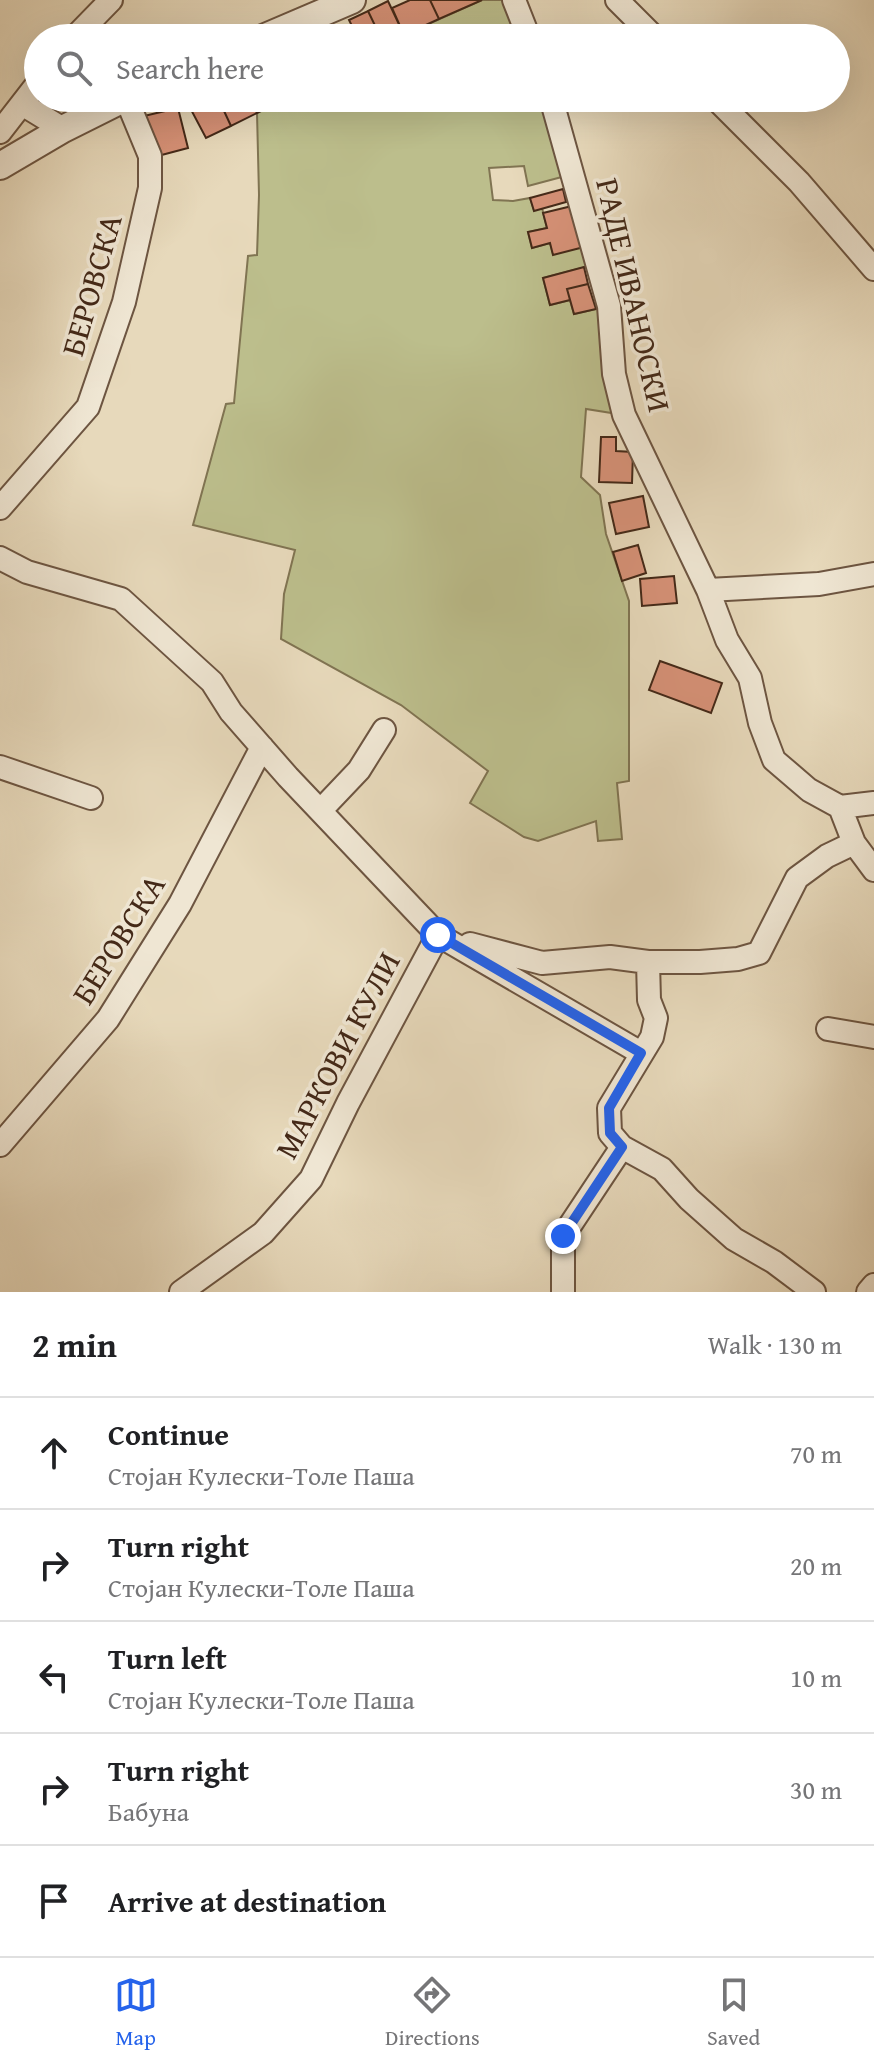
<!DOCTYPE html>
<meta charset="utf-8">
<style>
:root{--surface:#fff;--page:#f6f6f6;--text:#202124;--muted:#757577;--line:#e0e0e0;--accent:#2563eb}
body{margin:0;font-family:"Gentium Book Plus",serif;background:var(--page);color:var(--text)}
.stop{position:absolute;width:24px;height:24px;margin:-18px;border:6px solid #2563eb;border-radius:50%;background:#fff}
.stop.end{background:#2563eb;border-color:#fff;box-shadow:0 2px 8px #0008}
.list{margin:0;padding:0;list-style:none}
h2{display:flex;justify-content:space-between;align-items:center;height:104px;margin:0;padding:0 32px;font-size:34px}
h2 small{font-size:26px;font-weight:400;color:var(--muted)}
.list li{display:grid;grid-template-columns:52px 1fr auto;gap:24px;align-items:center;box-sizing:border-box;height:112px;padding:0 32px;border-top:2px solid var(--line)}
.list b{display:block;font-size:30px;white-space:nowrap}
.list p{margin:0;font-size:26px;white-space:nowrap;color:var(--muted)}
.list em{font-size:26px;font-style:normal;color:var(--muted)}
.icon{flex:none;width:44px;height:44px;fill:none;stroke:currentColor;stroke-width:2;stroke-linecap:round;stroke-linejoin:round}
.map{position:relative;flex:none;width:874px;height:1292px;overflow:hidden}
.search{position:absolute;background:var(--surface);box-shadow:0 8px 32px #0002;left:24px;right:24px;top:24px;height:88px;display:flex;align-items:center;gap:20px;box-sizing:border-box;padding:0 28px;border-radius:44px;color:var(--muted);font-size:30px}
.sheet{height:664px;background:var(--surface)}
nav{display:flex;justify-content:space-around;align-items:center;box-sizing:border-box;height:112px;border-top:2px solid var(--line);background:var(--surface);font-size:22px;color:var(--muted)}
nav a{display:grid;justify-items:center;gap:4px}
nav .on{color:var(--accent)}
.map>svg:first-child{display:block}
</style>
<div class="map">
<svg width="874" height="1292" viewBox="0 0 874 1292">
<rect width="100%" height="100%" fill="#e7d9bb"/>
<filter id="stains"><feTurbulence type="fractalNoise" baseFrequency=".0025" numOctaves="4"/><feColorMatrix values="0 0 0 0 .2 0 0 0 0 .09 0 0 0 0 .02 0 0 0 .5 -.17"/></filter>
<radialGradient id="worn" r=".72"><stop offset=".6" stop-color="#630" stop-opacity="0"/><stop offset="1" stop-color="#630" stop-opacity=".3"/></radialGradient>
<path fill="#bcbe8c" stroke="#807452" stroke-width="2" d="M482,0h32l15,38h-132z
M288,98h263l22,76 -45,12 -4,-20 -35,2 4,32 20,1 17,-3 4,12 8,-2 5,20 -19,4 4,16 18,-5 3,11 40,-10 4,20 -54,14 7,27 20,-5 4,14 35,-8 15,109 -38,-6 -5,68 19,18 6,39 23,67v180l-12,2 5,56 -24,2 -2,-20 -58,20 -14,-4 -54,-34 18,-32 -87,-66 -120,-66 3,-45 11,-44 -102,-25 33,-121 8,-1 14,-147 9,-1 2,-60 -2,-82z"/>
<path fill="#d69177" stroke="#442918" stroke-width="2" d="M410,0h20l9,19 -35,16 -12,-27z
M430,0h52l-43,19z
M388,1l16,34 -7,3h-16l-13,-27z
M368,11l13,27h-23l-9,-18z
M353,26l5,12h-28z
M199,98h19l13,28 -25,12 -18,-34z
M218,98h32l7,15 -26,13z
M250,98h23l2,6 -18,9z
M178,108l10,40 -34,9 -10,-41z
M563,189l3,13 -32,9 -4,-13z
M572,206l12,41 -31,8 -3,-12 -18,5 -4,-16 19,-4 -4,-15z
M584,267l4,17 -21,5 3,11 -20,5 -7,-27z
M588,284l8,25 -22,5 -7,-25z
M601,437h15v14l17,1 -1,31 -33,-1z
M643,496l6,31 -33,7 -7,-31z
M638,545l8,28 -24,8 -9,-29z
M674,576l3,27 -35,3 -2,-27z
M660,661l62,22 -11,30 -62,-23z"/>
<g fill="none" stroke-linecap="round" stroke-linejoin="round">
<defs>
<path id="minor" d="M514,0l15,38
M617,0l38,38
M74,38l37,-38
M551,98l58,208 5,68 10,41 84,175 19,50 23,38 10,45 14,37 35,30 31,17 14,36 20,27
M715,98l84,84 75,87
M22,104l41,25
M0,132l38,-49
M0,508l88,-101 36,-105 26,-114v-32l-24,-58
M0,558l27,14 94,27 91,83 19,30 57,65 150,158 203,118
M708,590l111,-6 55,-10
M0,767l91,31
M840,807l34,-4
M321,810l38,-40 25,-40
M470,944l72,19 68,-6 38,5h52l38,-3 21,-6 38,-75 30,-22 27,-13
M648,962l1,38 7,18 -4,19 -43,71 1,25 12,14 40,22 27,30 45,40 40,23 40,30
M828,1029l46,8
M0,1145l108,-126 72,-115 82,-157
M181,1292l82,-59 48,-54 37,-76 90,-168
M563,1292v-56l59,-89
M868,1292l6,-7"/>
<path id="tertiary" d="M263,38l89,-38
M0,166l63,-37 62,-31"/>
</defs>
<use href="#minor" stroke="#6d5541" stroke-width="26"/>
<use href="#tertiary" stroke="#6d5541" stroke-width="30"/>
<use href="#minor" stroke="#efe6d3" stroke-width="22"/>
<use href="#tertiary" stroke="#efe6d3" stroke-width="26"/>
</g>
<g fill="none" stroke-linecap="round" stroke-linejoin="round">
<path stroke="#2563eb" stroke-width="10" d="M438,935l203,118 -32,55 1,25 12,14 -59,89"/>
</g>
<g text-anchor="middle" dominant-baseline="central" stroke-width="7" stroke-linejoin="round" paint-order="stroke">
<g font-size="32" fill="#442918" stroke="#efe6d3">
<text transform="translate(91 285) rotate(-74)">БЕРОВСКА</text>
<text transform="translate(634 295) rotate(77)">РАДЕ ИВАНОСКИ</text>
<text transform="translate(118 939) rotate(-58)">БЕРОВСКА</text>
<text transform="translate(337 1055) rotate(-62)">МАРКОВИ КУЛИ</text>
</g>
</g>
<rect width="100%" height="100%" filter="url(#stains)"/>
<rect width="100%" height="100%" fill="url(#worn)"/>
</svg>
<div class="stop" style="left:438px;top:935px"></div>
<div class="stop end" style="left:563px;top:1236px"></div>
<div class="search"><svg class="icon" aria-label="search" viewBox="0 0 24 24"><circle cx="10" cy="10" r="6"/><path d="M15 15l6 6"/></svg>Search here</div>
</div>
<section class="sheet">
<h2>2 min<small>Walk · 130 m</small></h2>
<ul class="list">
<li><svg class="icon" aria-label="ahead" viewBox="0 0 24 24"><path d="M12 20V5M6 11l6-6 6 6"/></svg><div><b>Continue</b><p>Стојан Кулески-Толе Паша</p></div><em>70 m</em></li>
<li><svg class="icon" aria-label="right" viewBox="0 0 24 24"><path d="M7 20v-9h11M14 6l5 5-5 5"/></svg><div><b>Turn right</b><p>Стојан Кулески-Толе Паша</p></div><em>20 m</em></li>
<li><svg class="icon" aria-label="left" viewBox="0 0 24 24"><path d="M17 20v-9H6M10 6l-5 5 5 5"/></svg><div><b>Turn left</b><p>Стојан Кулески-Толе Паша</p></div><em>10 m</em></li>
<li><svg class="icon" aria-label="right" viewBox="0 0 24 24"><path d="M7 20v-9h11M14 6l5 5-5 5"/></svg><div><b>Turn right</b><p>Бабуна</p></div><em>30 m</em></li>
<li><svg class="icon" aria-label="arrive" viewBox="0 0 24 24"><path d="M6 21V4h12l-3 4 3 4H6"/></svg><div><b>Arrive at destination</b></div></li>
</ul>
</section>
<nav>
<a class="on"><svg class="icon" aria-label="map" viewBox="0 0 24 24"><path d="M3 6l6-2 6 2 6-2v14l-6 2-6-2-6 2zM9 4v14M15 6v14"/></svg>Map</a>
<a><svg class="icon" aria-label="directions" viewBox="0 0 24 24"><path d="M12 3l9 9-9 9-9-9zM9 14v-3h6M13 9l2 2-2 2"/></svg>Directions</a>
<a><svg class="icon" aria-label="saved" viewBox="0 0 24 24"><path d="M7 4h10v16l-5-4-5 4z"/></svg>Saved</a>
</nav>
